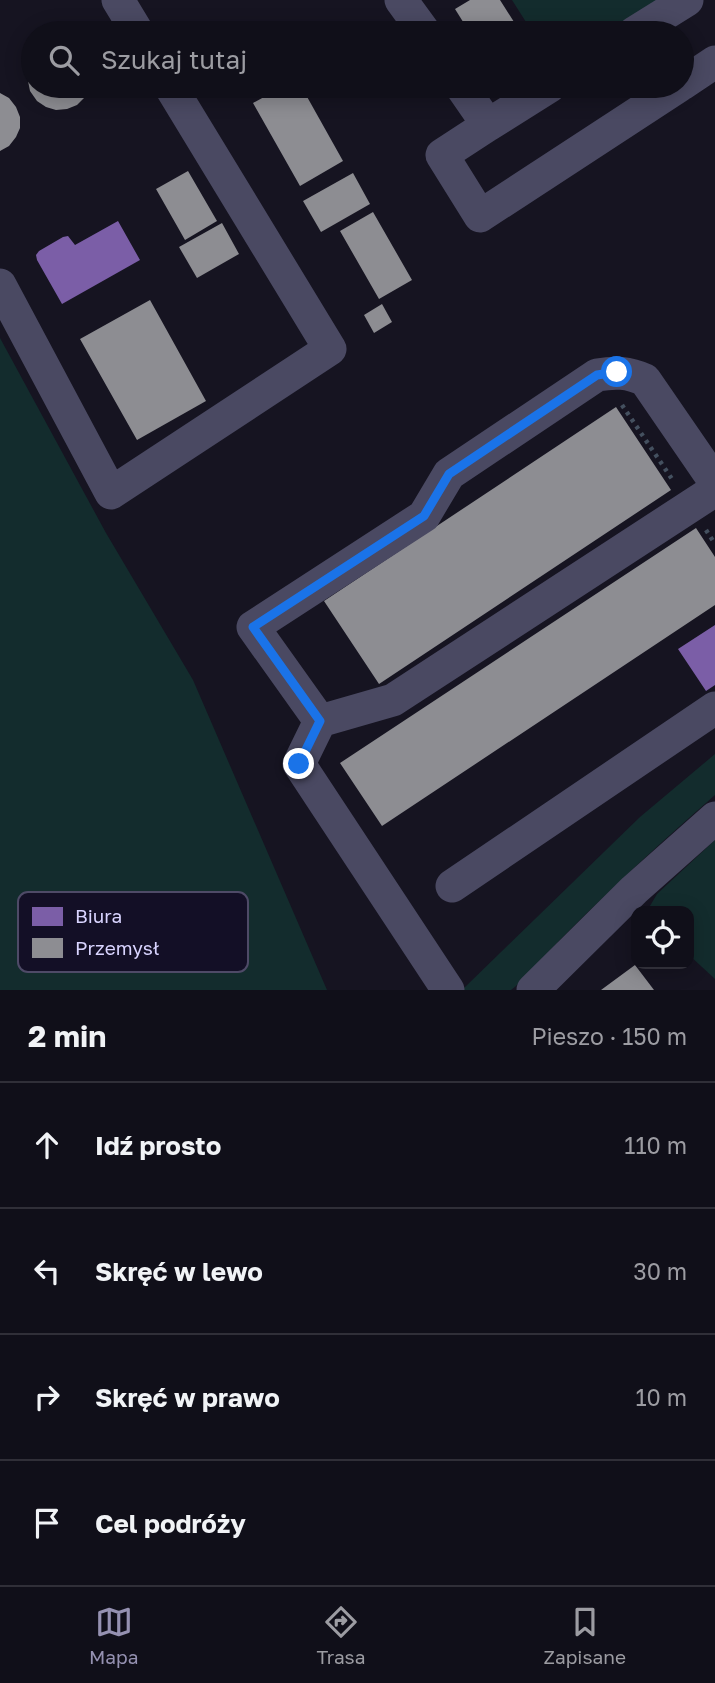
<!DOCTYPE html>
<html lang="pl">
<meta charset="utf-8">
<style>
:root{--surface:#100f19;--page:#1e1d26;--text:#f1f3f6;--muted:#9c9ca2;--line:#302f38;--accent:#9591b1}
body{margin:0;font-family:"Golos Text",sans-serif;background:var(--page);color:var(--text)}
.controls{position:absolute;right:21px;bottom:21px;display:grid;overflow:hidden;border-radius:14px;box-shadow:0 4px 18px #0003}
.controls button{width:63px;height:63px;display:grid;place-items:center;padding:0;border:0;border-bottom:2px solid var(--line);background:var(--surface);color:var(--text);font:35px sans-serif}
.stop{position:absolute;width:21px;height:21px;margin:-16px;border:5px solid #1a73e8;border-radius:50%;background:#fff}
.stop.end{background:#1a73e8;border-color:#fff;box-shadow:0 2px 7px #0008}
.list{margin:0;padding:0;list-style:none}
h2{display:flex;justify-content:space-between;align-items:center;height:91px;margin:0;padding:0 28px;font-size:30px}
h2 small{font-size:23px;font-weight:400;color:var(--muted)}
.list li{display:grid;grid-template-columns:46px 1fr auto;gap:21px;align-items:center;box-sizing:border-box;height:126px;padding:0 28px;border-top:2px solid var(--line)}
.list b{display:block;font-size:26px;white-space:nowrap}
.list em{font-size:23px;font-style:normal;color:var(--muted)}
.icon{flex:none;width:38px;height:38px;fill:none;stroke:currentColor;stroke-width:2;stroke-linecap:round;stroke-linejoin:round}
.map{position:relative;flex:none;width:715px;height:990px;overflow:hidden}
.search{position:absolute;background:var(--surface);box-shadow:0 4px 18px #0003;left:21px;right:21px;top:21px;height:77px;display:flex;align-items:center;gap:18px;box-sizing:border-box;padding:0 24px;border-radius:38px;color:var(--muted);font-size:26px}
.sheet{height:595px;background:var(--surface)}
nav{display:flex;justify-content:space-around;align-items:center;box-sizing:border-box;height:98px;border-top:2px solid var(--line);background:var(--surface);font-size:19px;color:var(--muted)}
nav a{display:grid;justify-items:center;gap:4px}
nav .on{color:var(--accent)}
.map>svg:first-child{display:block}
</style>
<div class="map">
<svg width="715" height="990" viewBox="0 0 715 990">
<rect width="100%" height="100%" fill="#161421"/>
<path fill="#132c2d" d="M512,0h149l-51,33h-77z
M0,338l106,195 87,147 134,310h-327z
M715,754v41c-70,61 -136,123 -199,191l-5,4h-49l178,-173z
M715,840v139l-26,-24v-44h-42l10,-17z"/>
<path fill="#7b5ea7" d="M118,221l22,39 -78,44 -25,-44 -1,-5 3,-4 24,-14 5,-1 7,9z
M715,625v60l-9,6 -28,-42z"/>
<path fill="#8d8d92" d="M470,0h30l21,33h-51l-15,-24z
M33,62v24h57l-5,11 -8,8 -10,4 -11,1 -10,-3 -9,-6 -7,-10 -2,-10 1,-11z
M284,86h17l42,75 -43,25 -47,-83z
M0,93l9,5 7,9 4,10v11l-4,9 -7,9 -9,5z
M188,171l29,50 -32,19 -29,-51z
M353,173l17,31 -49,28 -18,-31z
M373,212l39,68 -33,19 -39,-68z
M222,223l17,31 -42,24 -18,-31z
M150,300l56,101 -69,39 -57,-101z
M382,304l10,18 -18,11 -10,-18z
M616,407l55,83 -292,194 -55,-83z
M696,528l19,29v48l-333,221 -42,-63z
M635,965l19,25h-53z"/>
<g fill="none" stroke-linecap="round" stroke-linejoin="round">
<path stroke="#44505f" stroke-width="4.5" stroke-dasharray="3.5 5" stroke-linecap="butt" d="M622,405l52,77
M706,530l9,14"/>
<path stroke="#4a4962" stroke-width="33" d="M118,0l20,33
M401,0l24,33
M634,33l53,-33
M682,84l33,-22
M461,86l27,39 -46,30 38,61 199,-130
M488,125l62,-39
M0,285l111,208 219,-144 -160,-263
M320,721l-67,-94 171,-111 25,-42 148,-99c18,-3 31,-3 48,5l70,102
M452,886l263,-178
M448,990l-149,-226 21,-43 73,-21 322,-210
M533,990l101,-100 81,-72"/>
</g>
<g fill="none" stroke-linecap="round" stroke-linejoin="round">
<path stroke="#1a73e8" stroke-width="9" d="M299,764l21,-43 -67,-94 171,-111 25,-42 148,-99 20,-3"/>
</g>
<rect x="18" y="892" width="230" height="80" rx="10" fill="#130f26" stroke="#4e4a67" stroke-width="2"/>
<rect x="32" y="907" width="31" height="19" fill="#7b5ea7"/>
<rect x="32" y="938" width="31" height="20" fill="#8d8d92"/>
<g font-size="19" fill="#d9d4ff">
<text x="75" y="923">Biura</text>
<text x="75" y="955">Przemysł</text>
</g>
</svg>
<div class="controls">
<button><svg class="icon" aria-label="locate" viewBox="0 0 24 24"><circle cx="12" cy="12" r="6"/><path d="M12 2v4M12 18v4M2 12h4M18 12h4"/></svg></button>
</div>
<div class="stop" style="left:617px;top:372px"></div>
<div class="stop end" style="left:299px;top:764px"></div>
<div class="search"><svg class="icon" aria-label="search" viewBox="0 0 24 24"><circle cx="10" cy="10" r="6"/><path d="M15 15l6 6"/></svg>Szukaj tutaj</div>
</div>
<section class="sheet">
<h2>2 min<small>Pieszo · 150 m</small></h2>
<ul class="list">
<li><svg class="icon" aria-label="ahead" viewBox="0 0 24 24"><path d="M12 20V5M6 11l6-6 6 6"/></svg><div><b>Idź prosto</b></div><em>110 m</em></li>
<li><svg class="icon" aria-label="left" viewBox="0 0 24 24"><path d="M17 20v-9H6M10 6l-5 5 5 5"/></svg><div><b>Skręć w lewo</b></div><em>30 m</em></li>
<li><svg class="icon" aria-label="right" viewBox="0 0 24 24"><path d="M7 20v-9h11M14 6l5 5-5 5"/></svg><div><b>Skręć w prawo</b></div><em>10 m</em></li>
<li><svg class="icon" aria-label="arrive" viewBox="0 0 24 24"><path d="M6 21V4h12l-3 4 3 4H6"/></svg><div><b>Cel podróży</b></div></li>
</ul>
</section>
<nav>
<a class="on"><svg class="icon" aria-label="map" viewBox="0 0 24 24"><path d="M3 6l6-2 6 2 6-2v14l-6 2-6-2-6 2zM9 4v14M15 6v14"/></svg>Mapa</a>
<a><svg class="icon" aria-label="directions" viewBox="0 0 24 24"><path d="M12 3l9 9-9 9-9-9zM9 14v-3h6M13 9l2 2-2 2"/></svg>Trasa</a>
<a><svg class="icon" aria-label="saved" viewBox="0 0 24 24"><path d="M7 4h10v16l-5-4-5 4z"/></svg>Zapisane</a>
</nav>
